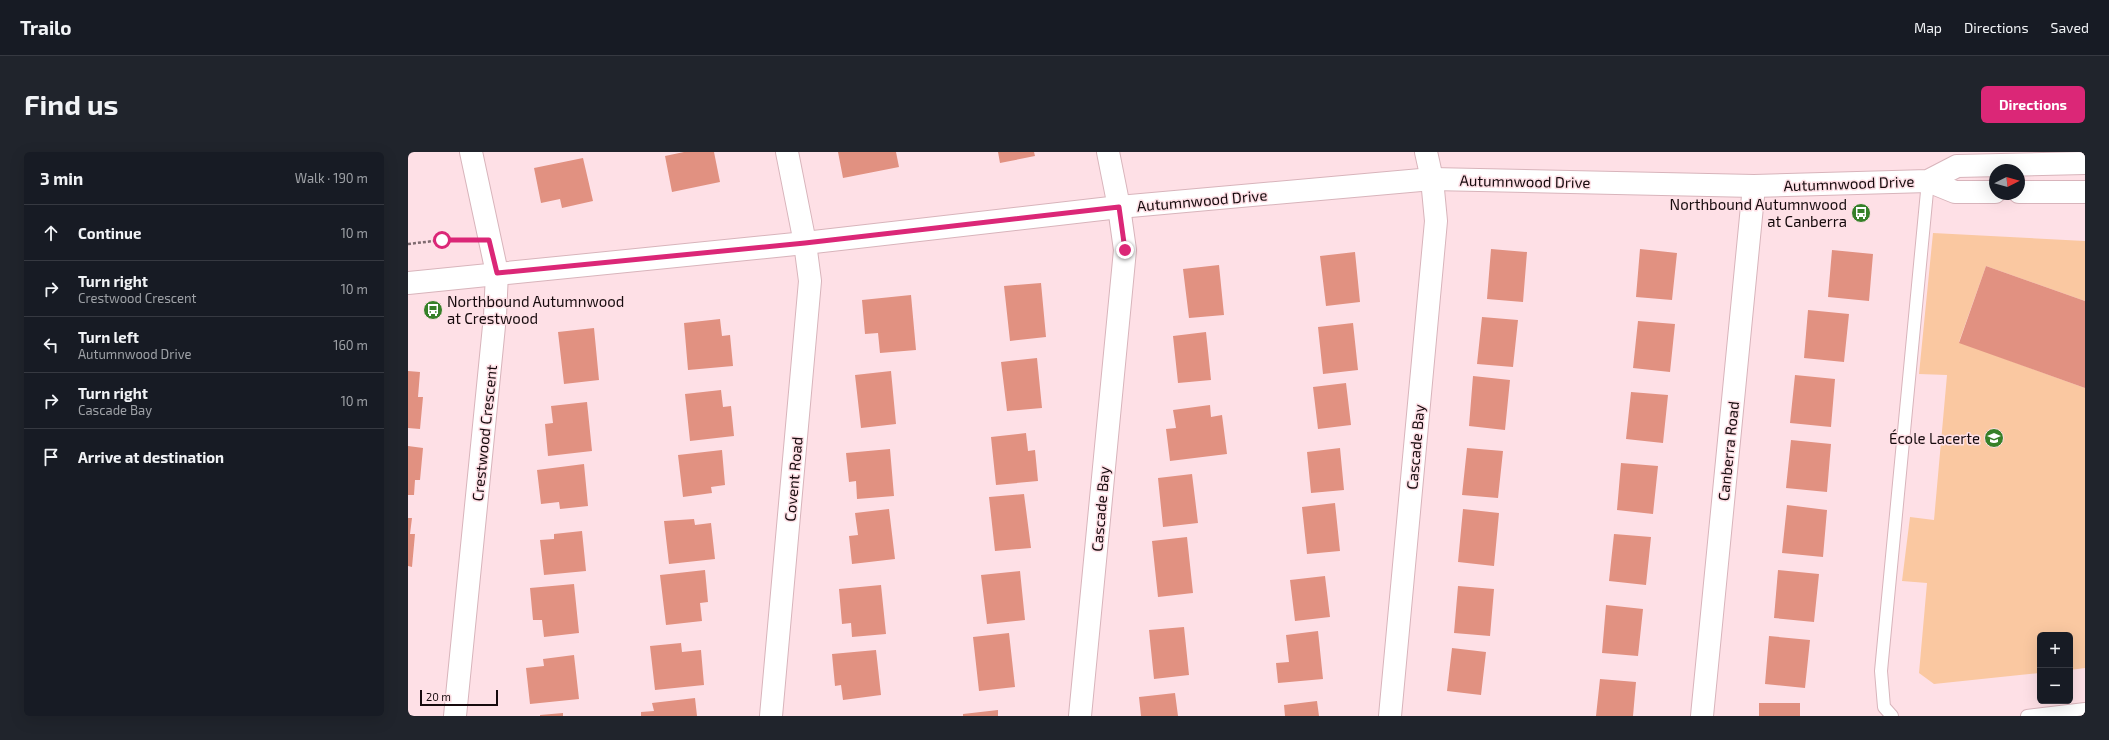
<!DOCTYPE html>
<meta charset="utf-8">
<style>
:root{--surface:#171b24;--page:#20242c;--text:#f1f3f6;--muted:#9ea1a6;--line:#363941;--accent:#db2777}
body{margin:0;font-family:"Exo 2",sans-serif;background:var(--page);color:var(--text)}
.controls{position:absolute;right:12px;bottom:12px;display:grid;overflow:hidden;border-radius:6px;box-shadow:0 4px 16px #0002}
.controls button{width:36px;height:36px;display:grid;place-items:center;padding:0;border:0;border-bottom:1px solid var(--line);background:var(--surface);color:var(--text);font:20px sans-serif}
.compass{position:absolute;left:1581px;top:12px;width:36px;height:36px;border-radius:50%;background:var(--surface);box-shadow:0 4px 16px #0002;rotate:84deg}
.scale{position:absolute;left:12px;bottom:10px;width:78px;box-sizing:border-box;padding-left:4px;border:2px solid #160a0d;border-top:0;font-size:11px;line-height:14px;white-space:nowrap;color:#160a0d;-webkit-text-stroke:3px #fee0e6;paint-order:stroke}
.stop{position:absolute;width:12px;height:12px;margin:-9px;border:3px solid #db2777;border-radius:50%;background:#fff}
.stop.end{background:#db2777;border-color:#fff;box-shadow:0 1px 4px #0008}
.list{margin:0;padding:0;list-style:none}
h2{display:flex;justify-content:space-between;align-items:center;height:52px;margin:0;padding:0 16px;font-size:17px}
h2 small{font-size:13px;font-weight:400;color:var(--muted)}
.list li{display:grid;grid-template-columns:26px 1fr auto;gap:12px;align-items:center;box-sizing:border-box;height:56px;padding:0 16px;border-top:1px solid var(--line)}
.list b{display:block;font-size:15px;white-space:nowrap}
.list p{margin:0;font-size:13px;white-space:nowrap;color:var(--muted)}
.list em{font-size:13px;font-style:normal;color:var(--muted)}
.icon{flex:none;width:22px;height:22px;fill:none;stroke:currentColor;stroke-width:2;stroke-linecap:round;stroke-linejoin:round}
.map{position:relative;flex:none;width:1677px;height:564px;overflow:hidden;border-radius:6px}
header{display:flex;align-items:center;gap:24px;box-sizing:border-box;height:56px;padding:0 20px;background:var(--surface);border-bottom:1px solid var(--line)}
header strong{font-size:19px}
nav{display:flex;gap:22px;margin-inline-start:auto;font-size:14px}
.intro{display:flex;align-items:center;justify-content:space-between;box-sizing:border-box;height:96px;padding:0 24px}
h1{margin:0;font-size:28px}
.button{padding:10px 18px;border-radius:6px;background:var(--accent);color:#fff;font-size:14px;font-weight:700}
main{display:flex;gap:24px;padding:0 24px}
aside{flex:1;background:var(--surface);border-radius:6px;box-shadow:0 4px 16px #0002}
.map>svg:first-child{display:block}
</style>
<header>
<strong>Trailo</strong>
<nav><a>Map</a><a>Directions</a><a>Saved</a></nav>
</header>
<div class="intro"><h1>Find us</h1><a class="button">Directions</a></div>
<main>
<aside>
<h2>3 min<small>Walk · 190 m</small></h2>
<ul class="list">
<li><svg class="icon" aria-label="ahead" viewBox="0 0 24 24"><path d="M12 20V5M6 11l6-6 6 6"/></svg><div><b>Continue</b></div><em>10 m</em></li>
<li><svg class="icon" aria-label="right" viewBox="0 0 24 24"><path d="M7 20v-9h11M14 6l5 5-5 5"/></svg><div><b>Turn right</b><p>Crestwood Crescent</p></div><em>10 m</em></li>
<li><svg class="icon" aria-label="left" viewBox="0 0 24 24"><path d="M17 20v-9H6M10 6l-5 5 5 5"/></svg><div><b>Turn left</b><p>Autumnwood Drive</p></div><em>160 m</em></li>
<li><svg class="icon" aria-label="right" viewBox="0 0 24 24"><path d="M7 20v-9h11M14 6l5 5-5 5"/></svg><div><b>Turn right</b><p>Cascade Bay</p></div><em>10 m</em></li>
<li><svg class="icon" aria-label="arrive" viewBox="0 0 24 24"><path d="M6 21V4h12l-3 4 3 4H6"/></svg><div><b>Arrive at destination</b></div></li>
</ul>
</aside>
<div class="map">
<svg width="1677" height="564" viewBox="0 0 1677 564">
<rect width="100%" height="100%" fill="#fee0e6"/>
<path fill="#fac8a1" d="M1525,81l152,8v60l-99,-35 -27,76 126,46v280l-15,2v-35h-30v38l-106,11 -15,-11 8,-90 -25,-2 8,-64 24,3 13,-145 -28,-1z"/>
<path fill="#e19181" d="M276,0h30l6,30 -48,10 -7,-36z
M430,0h58l3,15 -56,11z
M590,0h36l1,4 -35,7z
M175,6l10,43 -31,7 -2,-9 -19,4 -7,-35z
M1083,97l36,3 -4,50 -36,-3z
M1232,97l37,4 -5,47 -36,-3z
M1424,98l41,4 -4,47 -41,-4z
M947,100l5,50 -34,4 -6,-50z
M811,113l5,50 -35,3 -6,-49z
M1578,114l99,35v87l-126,-45z
M633,131l5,54 -36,4 -6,-55z
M503,143l5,55 -36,3 -2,-20 -13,1 -3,-34z
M1400,158l41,4 -5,48 -40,-4z
M1074,165l36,3 -5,47 -36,-3z
M312,167l2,17 8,-1 3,31 -45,4 -4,-47z
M1230,169l37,3 -5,48 -37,-4z
M945,171l5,47 -35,4 -5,-47z
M186,176l5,52 -35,4 -6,-52z
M798,180l5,48 -33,3 -5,-47z
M629,206l5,50 -35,3 -6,-49z
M0,219l12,1 -2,25h5l-3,32 -12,-1z
M483,219l5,53 -35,4 -6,-53z
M1387,223l40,4 -4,48 -41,-4z
M1065,224l37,4 -5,50 -36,-4z
M938,231l5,42 -33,4 -5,-42z
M313,238l2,17 8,-1 3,30 -44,5 -5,-47z
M1223,240l37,3 -5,48 -37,-4z
M179,250l5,49 -44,5 -3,-32 8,-1 -2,-17z
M802,253l1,12 11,-2 5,39 -57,7 -4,-32 10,-1 -3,-18z
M618,281l2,18 7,-1 3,31 -42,4 -5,-48z
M1383,288l40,4 -4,48 -41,-4z
M0,294l15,2 -3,32h-5l-1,15h-6z
M932,296l4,42 -33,3 -4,-41z
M1059,296l36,3 -5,47 -36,-3z
M482,297l4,47 -37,3 -1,-18 -7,1 -3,-29z
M314,298l3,35 -14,2 1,6 -29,4 -5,-42z
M1213,311l37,3 -5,48 -36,-4z
M176,312l4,42 -28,3 -1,-7 -18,2 -4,-34z
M784,322l6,49 -35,4 -5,-49z
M616,342l7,54 -36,3 -6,-54z
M927,351l5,48 -33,3 -5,-47z
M1379,353l40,5 -4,47 -41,-4z
M481,357l6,50 -43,5 -3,-28 9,-1 -3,-22z
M1055,357l36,4 -5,53 -36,-4z
M0,366h4l-2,16h5l-3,33 -4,-1z
M286,367l1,6 16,-2 4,36 -46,5 -5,-43z
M174,379l4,40 -42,4 -4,-35 14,-1v-5z
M1206,382l37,3 -5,48 -37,-4z
M779,385l6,56 -35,4 -6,-56z
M297,418l3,32 -8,1 2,18 -36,4 -6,-50z
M1370,418l41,4 -5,48 -40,-4z
M612,419l5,49 -38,4 -6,-49z
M917,424l5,41 -35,4 -5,-41z
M166,432l5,49 -35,4 -2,-17h-9l-3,-32z
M473,433l5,49 -34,3 -1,-14 -9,1 -3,-35z
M1050,434l36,3 -4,47 -36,-3z
M1198,453l37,4 -5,47 -36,-3z
M776,475l5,48 -35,4 -5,-49z
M910,479l5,48 -45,4 -2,-20 13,-1 -3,-27z
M601,481l6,54 -36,4 -6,-54z
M1361,484l41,4 -5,48 -40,-4z
M273,491l1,9 19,-2 3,35 -49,5 -5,-44z
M1044,496l34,4 -5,43 -34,-4z
M468,498l5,45 -38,5 -2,-15 -6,1 -3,-32z
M166,503l5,44 -49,5 -4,-36 18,-2 -1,-7z
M1192,527l36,3 -3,34h-37z
M767,541l3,23h-37l-2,-19z
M287,546l2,18h-56v-4l13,-1 -2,-8z
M909,549l2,15h-34l-1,-11z
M1351,551h41v13h-41z
M590,558v6h-35v-2z
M155,561v3h-23v-1z"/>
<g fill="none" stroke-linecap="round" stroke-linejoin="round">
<defs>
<path id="service" d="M1484,564l-8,-9 -3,-36 47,-490
M1619,564l58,-7"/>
<path id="minor" d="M47,564l40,-400 2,-43 -26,-121
M363,564l39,-435 -5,-38 -18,-91
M672,564l45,-466 -6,-43 -11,-55
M982,564l46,-495 -4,-42 -6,-27
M1294,564l52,-530"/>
<path id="tertiary" d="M1520,29l29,-15 128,-3
M1611,40h66
M0,131l397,-40 314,-36 313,-28 322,7 174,-5 27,11h40"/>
</defs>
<use href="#service" stroke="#d8b4bb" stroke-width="14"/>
<use href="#minor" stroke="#d8b4bb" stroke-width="24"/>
<use href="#tertiary" stroke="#d8b4bb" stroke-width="24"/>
<path stroke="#7f6b70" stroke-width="2.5" stroke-dasharray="3 2" stroke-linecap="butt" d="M0,92l34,-4h24"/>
<use href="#service" stroke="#fff" stroke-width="12"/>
<use href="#minor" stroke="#fff" stroke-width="22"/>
<use href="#tertiary" stroke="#fff" stroke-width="22"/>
</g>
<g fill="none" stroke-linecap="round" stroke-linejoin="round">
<path stroke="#db2777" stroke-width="5" d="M34,88h47l8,33 308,-30 314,-36 6,43"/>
</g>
<defs>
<symbol id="bus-disc" viewBox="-11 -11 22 22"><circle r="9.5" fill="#368028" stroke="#fee0e6"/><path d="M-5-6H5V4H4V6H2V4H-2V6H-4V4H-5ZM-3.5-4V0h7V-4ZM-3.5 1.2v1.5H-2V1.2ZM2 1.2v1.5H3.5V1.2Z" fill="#fff"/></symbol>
<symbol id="school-disc" viewBox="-11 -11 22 22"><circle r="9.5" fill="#368028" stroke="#fee0e6"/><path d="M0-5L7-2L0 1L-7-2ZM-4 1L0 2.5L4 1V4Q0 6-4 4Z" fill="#fff"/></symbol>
</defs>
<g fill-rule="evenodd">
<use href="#bus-disc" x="1442" y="50" width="22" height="22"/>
<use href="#bus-disc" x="14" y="147" width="22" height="22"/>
<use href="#school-disc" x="1575" y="275" width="22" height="22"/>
</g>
<g text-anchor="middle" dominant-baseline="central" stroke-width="3" stroke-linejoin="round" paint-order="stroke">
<g font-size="15" fill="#160a0d" stroke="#fee0e6">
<text transform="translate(1117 29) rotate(1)">Autumnwood Drive</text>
<text transform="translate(1441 31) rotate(-2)">Autumnwood Drive</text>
<text transform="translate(794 48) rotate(-5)">Autumnwood Drive</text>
<text transform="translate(76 281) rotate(-84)">Crestwood Crescent</text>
<text transform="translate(1007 295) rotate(-85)">Cascade Bay</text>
<text transform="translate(1320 299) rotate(-84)">Canberra Road</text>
<text transform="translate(385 327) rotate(-85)">Covent Road</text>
<text transform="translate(692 357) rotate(-85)">Cascade Bay</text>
</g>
<g font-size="15" fill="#160a0d" stroke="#fee0e6" text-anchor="end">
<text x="1439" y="52">Northbound Autumnwood<tspan x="1439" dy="17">at Canberra</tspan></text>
<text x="39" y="149" text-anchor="start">Northbound Autumnwood<tspan x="39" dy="17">at Crestwood</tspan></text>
<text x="1572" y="286">École Lacerte</text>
</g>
</g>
</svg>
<div class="controls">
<button>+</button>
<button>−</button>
</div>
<svg class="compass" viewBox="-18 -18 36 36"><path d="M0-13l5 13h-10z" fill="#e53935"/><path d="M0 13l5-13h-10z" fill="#9ea1a6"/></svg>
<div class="scale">20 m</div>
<div class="stop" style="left:34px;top:88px"></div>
<div class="stop end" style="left:717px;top:98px"></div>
</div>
</main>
